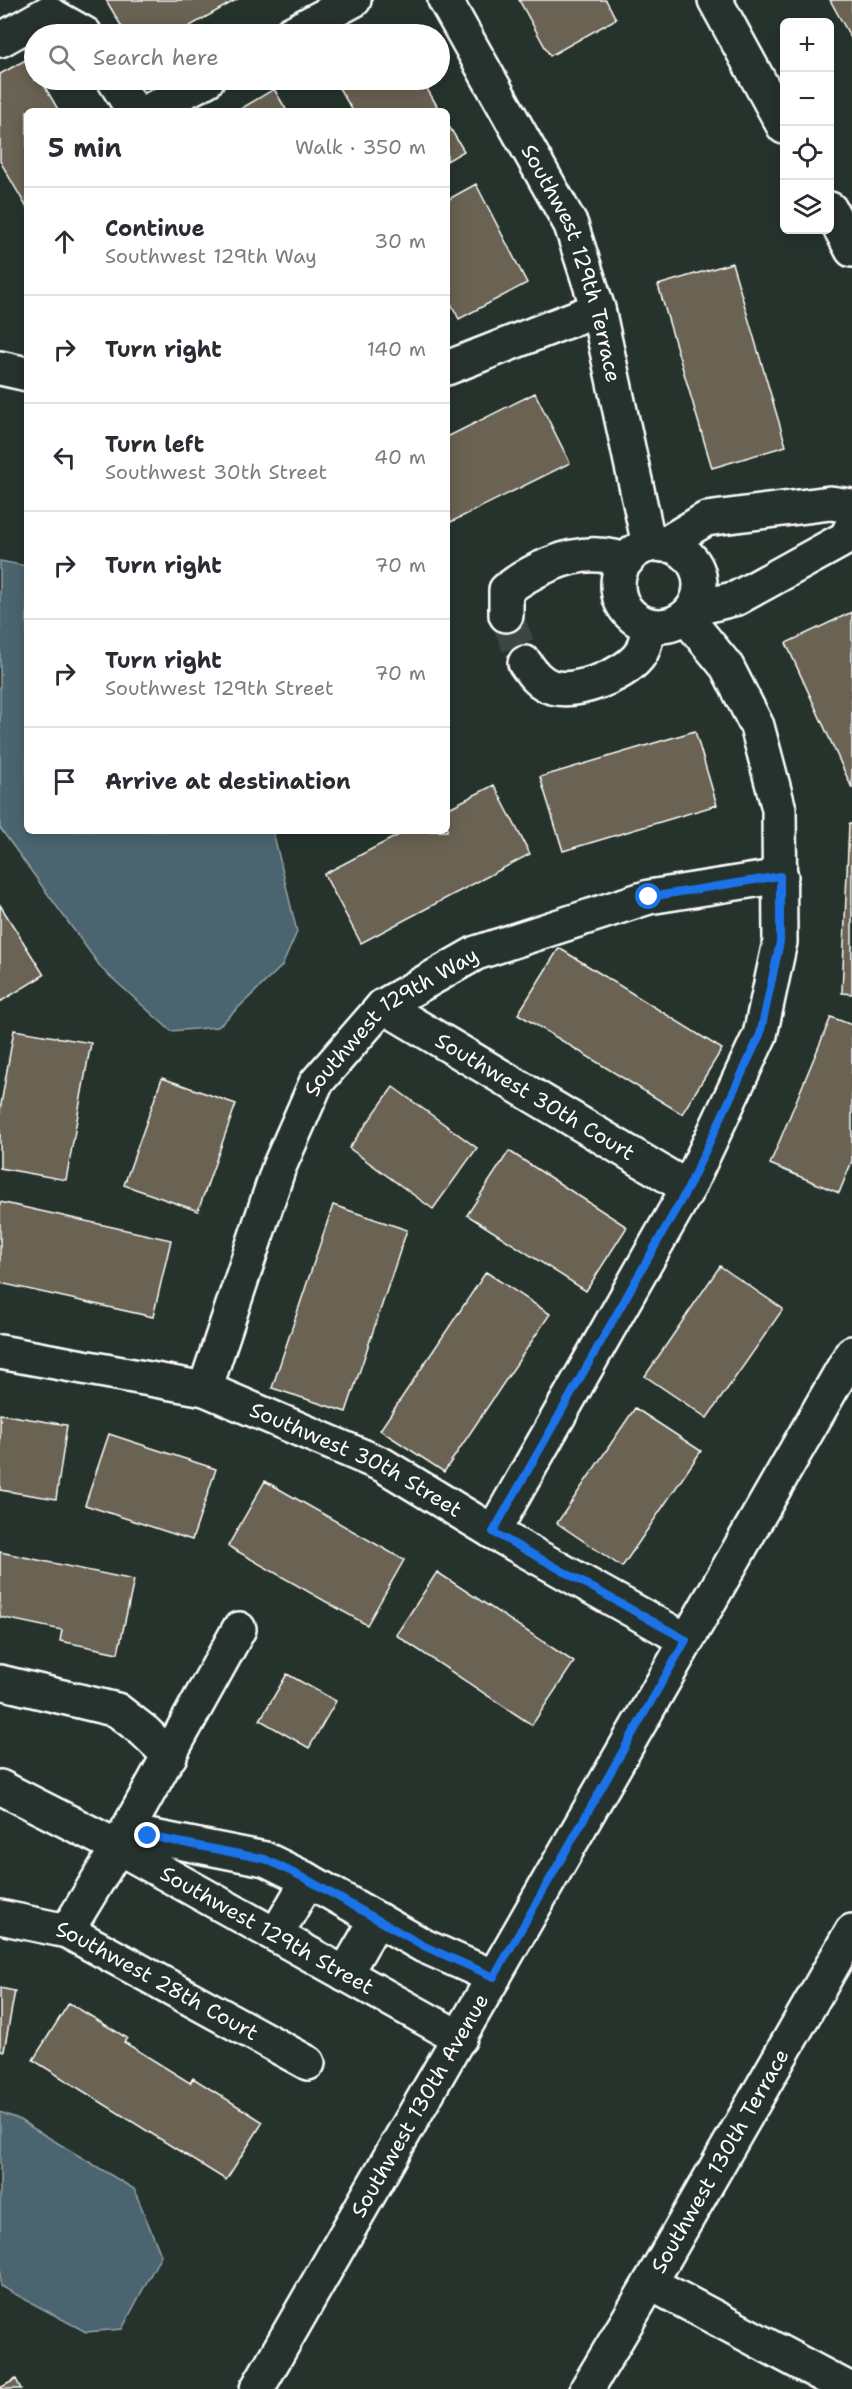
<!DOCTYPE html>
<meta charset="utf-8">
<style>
:root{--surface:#fff;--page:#f7f7f7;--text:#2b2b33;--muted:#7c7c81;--line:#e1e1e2}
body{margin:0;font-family:"Shantell Sans",sans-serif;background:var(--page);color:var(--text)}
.controls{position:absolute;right:18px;top:18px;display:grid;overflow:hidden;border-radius:9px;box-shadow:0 3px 15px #0003}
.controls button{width:54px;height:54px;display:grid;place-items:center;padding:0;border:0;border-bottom:2px solid var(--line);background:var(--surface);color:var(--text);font:30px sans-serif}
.stop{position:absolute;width:18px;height:18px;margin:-14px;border:4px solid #1a73e8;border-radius:50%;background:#fff}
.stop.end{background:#1a73e8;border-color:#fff;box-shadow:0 2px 6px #0008}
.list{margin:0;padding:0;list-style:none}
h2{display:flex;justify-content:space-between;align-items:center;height:78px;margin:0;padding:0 24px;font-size:26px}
h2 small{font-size:20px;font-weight:400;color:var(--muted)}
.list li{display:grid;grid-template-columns:39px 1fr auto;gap:18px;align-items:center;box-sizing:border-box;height:108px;padding:0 24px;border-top:2px solid var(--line)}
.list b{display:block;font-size:22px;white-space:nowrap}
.list p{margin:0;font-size:20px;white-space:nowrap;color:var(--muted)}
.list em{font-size:20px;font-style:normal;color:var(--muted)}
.icon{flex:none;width:33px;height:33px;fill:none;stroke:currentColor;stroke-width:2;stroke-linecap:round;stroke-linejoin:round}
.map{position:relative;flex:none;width:852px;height:2389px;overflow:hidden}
.search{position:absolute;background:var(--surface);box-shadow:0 3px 15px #0003;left:24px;top:24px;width:426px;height:66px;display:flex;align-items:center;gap:15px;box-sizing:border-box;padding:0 21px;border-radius:33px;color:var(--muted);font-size:22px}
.panel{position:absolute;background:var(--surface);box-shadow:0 3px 15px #0003;left:24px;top:108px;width:426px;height:726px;border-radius:9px}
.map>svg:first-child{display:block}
</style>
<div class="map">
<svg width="852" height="2389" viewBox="0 0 852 2389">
<rect width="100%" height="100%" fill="#26332d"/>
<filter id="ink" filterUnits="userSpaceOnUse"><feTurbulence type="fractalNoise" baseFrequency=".0167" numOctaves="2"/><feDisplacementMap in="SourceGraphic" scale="12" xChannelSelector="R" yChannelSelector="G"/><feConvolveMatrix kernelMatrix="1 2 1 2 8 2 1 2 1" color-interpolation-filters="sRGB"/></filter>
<g filter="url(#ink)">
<path fill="#4c6570" stroke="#94a3a9" stroke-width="1.5" d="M0,561l27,5v265h246l24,101 -15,34 -64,61 -47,4 -69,-62 -102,-141z
M0,2112l18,7 116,70 27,66 -39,74 -36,3 -86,-46z"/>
<path fill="#6a6452" stroke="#fff" stroke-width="1.5" d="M106,0h130l-60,34h-50z
M519,0h87l10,19 -66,37z
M830,0h22v38h-1z
M29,58l5,10v12h7l18,31h-32v97l-27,-47v-87z
M334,80h88l18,31h-87z
M274,89l13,22h-50z
M447,123l17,28 -17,10z
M476,184l51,99 -68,36 -12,-23v-96z
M732,263l54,183 -74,22 -54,-183z
M535,393l35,70 -119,59 -4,-9v-76z
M852,612v176l-66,-145z
M695,731l22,74 -154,46 -23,-74z
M494,785l36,69 -169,89 -37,-69 82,-43h41v-22z
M849,824h3v170l-10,-1z
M0,905l44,70 -44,27z
M559,948l163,101 -40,65 -164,-100z
M831,1017l21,8v136l-13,32 -69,-29z
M14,1030l77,13 -25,137 -66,-12v-58z
M162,1078l74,26 -38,107 -74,-26z
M393,1087l84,61 -44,61 -84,-61z
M509,1151l118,76 -41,64 -119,-76z
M0,1202l171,38 -18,77 -153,-34z
M333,1205l74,25 -61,182 -74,-24z
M720,1266l63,43 -76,109 -62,-42z
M486,1272l64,42 -106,158 -64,-42z
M635,1408l66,43 -79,116 -65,-44z
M0,1414l67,11 -11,74 -56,-9z
M109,1434l107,35 -24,71 -107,-35z
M265,1481l139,79 -37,65 -139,-79z
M0,1552l134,28 -16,73 -58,-12 2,-11 -62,-13z
M437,1572l137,90 -42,63 -136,-90z
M287,1674l49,27 -27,47 -49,-28z
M0,1988l15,3 -11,60 -4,-1z
M69,2003l58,35 -3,4 66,41 3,-5 70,44 -37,58 -193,-120z
M16,2379l5,10h-21v-1z"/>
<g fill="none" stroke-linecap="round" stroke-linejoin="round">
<path stroke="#3c4742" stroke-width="33" stroke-dasharray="33 16" stroke-linecap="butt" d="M506,615l19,48"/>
<defs>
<g id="minor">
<path id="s1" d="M445,0l126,225 27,84 51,236"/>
<path d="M715,0l69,127"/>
<path d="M290,34l64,-34"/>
<path d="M0,40l48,-27 37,21"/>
<path d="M114,80l20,31"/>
<path d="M148,111l59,-31"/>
<path d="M830,209l22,41"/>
<path d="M0,368l27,6"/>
<path d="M447,368l151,-59"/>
<circle cx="659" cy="585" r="41"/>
<path d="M663,545l43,-26 124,-16 22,3"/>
<path d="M693,609l44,-11 109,-60 6,-12"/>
<path d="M506,615v-25c24,-19 61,-37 92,-35 10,0 20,3 29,5"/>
<path d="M525,663c7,10 14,20 27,24 25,7 75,-12 89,-34 4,-8 6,-19 9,-27"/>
<path id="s2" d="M383,1006l305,182"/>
<path id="s3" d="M0,1352l205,37 178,76 110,67 193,108"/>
<path id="s4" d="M205,1389l74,-222 37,-84 67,-77 93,-53 173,-56 132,-21"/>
<path d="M493,1532l195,-344 72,-153 20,-93 -1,-133 -22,-83 -30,-59 -41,-50"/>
<path d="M0,1682l117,28 27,21 26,25"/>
<path id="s5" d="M0,1787l118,60 342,191"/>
<path d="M118,1847l30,-11 117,23 43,21 116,66 70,31"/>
<path id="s6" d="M0,1917l67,14 241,132"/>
<path d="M67,1931l51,-84 121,-218"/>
<path d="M276,1935l32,-55"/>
<path d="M345,1974l32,-55"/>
<path d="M650,2283l199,106"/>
<path id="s7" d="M257,2389l595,-1036"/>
<path id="s8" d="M587,2389l63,-106 202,-352"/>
</g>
</defs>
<use href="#minor" stroke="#fff" stroke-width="38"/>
<use href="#minor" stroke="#26332d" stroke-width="33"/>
</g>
</g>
<g fill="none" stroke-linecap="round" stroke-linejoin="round" filter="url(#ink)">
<path stroke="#1a73e8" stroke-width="8" d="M148,1836l117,23 43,21 116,66 70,31 192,-337 -193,-108 195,-344 72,-153 20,-93v-66l-131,21"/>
</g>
<g text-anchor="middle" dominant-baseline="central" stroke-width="6" stroke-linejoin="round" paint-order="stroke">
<g font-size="21" fill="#fff" stroke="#26332d">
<text stroke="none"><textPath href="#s1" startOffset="294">Southwest 129th Terrace</textPath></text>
<text stroke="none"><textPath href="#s4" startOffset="424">Southwest 129th Way</textPath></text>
<text stroke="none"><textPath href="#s2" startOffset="177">Southwest 30th Court</textPath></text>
<text stroke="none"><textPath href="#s3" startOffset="375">Southwest 30th Street</textPath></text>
<text stroke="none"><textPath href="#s5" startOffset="303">Southwest 129th Street</textPath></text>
<text stroke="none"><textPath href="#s6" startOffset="171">Southwest 28th Court</textPath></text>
<text stroke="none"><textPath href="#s7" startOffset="327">Southwest 130th Avenue</textPath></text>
<text stroke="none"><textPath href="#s8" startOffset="264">Southwest 130th Terrace</textPath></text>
</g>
</g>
</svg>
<div class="controls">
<button>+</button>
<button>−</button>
<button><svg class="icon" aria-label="locate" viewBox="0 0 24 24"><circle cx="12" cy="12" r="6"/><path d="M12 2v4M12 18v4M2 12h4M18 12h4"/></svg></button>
<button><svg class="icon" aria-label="layers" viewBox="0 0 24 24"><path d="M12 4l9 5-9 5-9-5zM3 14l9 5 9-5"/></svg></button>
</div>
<div class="stop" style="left:649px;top:897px"></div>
<div class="stop end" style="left:148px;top:1836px"></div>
<div class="search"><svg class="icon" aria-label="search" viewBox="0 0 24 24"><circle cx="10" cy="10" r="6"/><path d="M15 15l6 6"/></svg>Search here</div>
<section class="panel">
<h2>5 min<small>Walk · 350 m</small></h2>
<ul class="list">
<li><svg class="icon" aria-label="ahead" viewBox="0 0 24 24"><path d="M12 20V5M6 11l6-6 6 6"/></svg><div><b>Continue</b><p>Southwest 129th Way</p></div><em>30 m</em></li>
<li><svg class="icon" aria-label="right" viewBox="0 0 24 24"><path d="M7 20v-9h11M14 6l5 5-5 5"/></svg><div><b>Turn right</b></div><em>140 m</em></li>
<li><svg class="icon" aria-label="left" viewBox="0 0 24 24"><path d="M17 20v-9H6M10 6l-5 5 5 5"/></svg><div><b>Turn left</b><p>Southwest 30th Street</p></div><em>40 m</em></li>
<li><svg class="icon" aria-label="right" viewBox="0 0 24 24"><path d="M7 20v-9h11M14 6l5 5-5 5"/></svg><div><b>Turn right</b></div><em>70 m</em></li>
<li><svg class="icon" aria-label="right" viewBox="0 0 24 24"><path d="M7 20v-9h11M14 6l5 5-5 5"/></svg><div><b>Turn right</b><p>Southwest 129th Street</p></div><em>70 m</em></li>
<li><svg class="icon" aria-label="arrive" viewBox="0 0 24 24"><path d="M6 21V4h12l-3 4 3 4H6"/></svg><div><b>Arrive at destination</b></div></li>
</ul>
</section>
</div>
